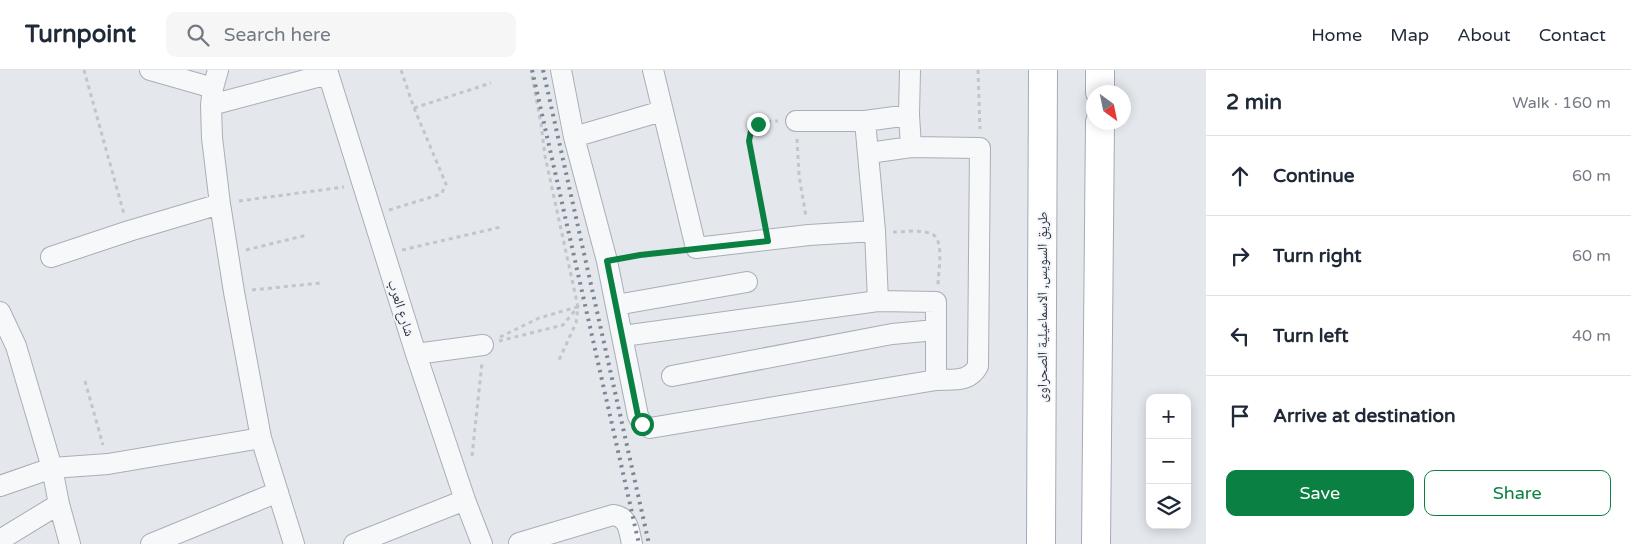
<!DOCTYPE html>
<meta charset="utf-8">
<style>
:root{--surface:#fff;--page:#f6f6f7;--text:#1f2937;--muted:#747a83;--line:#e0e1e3;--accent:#0b8043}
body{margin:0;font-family:"Varela Round","Noto Naskh Arabic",sans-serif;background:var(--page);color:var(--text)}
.controls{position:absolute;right:15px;bottom:15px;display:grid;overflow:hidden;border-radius:10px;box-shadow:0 2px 12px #0003}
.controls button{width:45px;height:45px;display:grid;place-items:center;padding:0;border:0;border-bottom:1px solid var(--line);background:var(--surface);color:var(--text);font:25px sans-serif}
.compass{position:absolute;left:1086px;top:15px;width:45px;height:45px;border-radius:50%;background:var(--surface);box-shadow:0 2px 12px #0003;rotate:147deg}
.stop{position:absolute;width:15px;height:15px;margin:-11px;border:4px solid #0b8043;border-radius:50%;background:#fff}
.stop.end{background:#0b8043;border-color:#fff;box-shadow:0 1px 5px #0008}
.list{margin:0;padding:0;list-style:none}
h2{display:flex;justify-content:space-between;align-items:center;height:65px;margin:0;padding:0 20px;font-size:21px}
h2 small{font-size:16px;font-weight:400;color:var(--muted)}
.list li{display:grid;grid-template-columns:32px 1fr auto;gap:15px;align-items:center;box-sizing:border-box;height:80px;padding:0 20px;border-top:1px solid var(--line)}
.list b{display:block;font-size:19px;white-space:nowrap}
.list em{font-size:16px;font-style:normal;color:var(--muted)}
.actions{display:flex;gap:10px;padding:15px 20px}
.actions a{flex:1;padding:11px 0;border:1px solid var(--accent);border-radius:10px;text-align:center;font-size:18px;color:var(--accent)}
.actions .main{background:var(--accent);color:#fff}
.icon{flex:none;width:28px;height:28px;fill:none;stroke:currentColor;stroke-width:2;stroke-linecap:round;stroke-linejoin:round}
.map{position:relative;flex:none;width:1206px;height:474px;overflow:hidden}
header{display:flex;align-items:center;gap:30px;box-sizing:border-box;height:70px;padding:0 25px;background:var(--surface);border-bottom:1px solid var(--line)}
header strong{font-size:24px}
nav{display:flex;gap:28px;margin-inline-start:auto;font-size:18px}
.search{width:350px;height:45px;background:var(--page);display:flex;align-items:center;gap:12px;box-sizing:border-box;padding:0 18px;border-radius:10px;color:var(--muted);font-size:19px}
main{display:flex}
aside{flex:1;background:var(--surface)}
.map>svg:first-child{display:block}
</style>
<header>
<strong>Turnpoint</strong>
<div class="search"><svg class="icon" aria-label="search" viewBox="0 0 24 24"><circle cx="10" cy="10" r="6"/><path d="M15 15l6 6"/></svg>Search here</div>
<nav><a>Home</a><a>Map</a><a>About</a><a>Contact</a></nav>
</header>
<main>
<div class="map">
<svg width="1206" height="474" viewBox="0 0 1206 474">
<rect width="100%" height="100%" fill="#e4e7ec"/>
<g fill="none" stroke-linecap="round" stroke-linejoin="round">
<defs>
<path id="street" d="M150,0l63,18
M218,0l-5,18 -2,17 1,33 8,66 14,88 27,146 33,106
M327,0l89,284 49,146 17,44
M561,0l13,67 33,124 31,155 4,7 8,5 286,-48v-78l-58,-1 -255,35
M653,0l43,178 113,-13 66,-4
M910,0l-1,45 2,32
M211,35l117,-31
M796,51h69l44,-6
M865,51l10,110 3,70
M574,67l88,-26
M869,83l42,-6 69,1 -2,218c-9,17 -25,13 -42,14
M51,187l78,-26 91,-27
M616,235l131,-23
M0,242l16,34 36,122 7,36 11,40
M416,284l67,-9
M672,306l220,-42 44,-4
M0,416l52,-18 56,-4 153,-26
M0,470l59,-36
M519,473l94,-28c16,2 16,16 19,29
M151,474l127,-52
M354,474l111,-44"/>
<path id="primary" d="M1100,0v22
M1041,474l2,-474
M1096,474l4,-422"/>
</defs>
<use href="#street" stroke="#a9aeb7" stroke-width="22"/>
<use href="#primary" stroke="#a3abb8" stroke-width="30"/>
<path stroke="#c2c5cb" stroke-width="3" stroke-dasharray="4 4" stroke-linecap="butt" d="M84,0l40,144
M978,0l2,59
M532,6l9,48 4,32 33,151 -2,16 -17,37
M414,38l77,-25
M797,69l2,36 7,42
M239,131l105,-14
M389,140l49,-15 4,-2 4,-9 -32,-76 -13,-38
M765,152l-16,-81c3,-18 12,-20 29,-20
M893,162c11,0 28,-3 39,2 13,6 6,38 6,51
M246,180l61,-15
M402,180l99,-23
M625,188l53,-8
M252,220l69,-7
M500,267l39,-19 38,-11
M499,271l64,-16 15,-18
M85,311l18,64
M472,386l10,-93"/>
<use href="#street" stroke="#f7f8fa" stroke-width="20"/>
<use href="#primary" stroke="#fff" stroke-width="28"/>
<path stroke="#7d8696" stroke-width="4" stroke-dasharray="2.5 5" stroke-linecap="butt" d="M532,0l107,474
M543,0l106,474"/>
</g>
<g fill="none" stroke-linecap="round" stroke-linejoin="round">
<path stroke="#0b8043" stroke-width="6" d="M642,354l-4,-8 -31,-155 33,-6 128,-14 -19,-100 2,-10 7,-7"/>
</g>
<g text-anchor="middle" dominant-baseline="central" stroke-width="4" stroke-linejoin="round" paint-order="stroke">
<g font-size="14" fill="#2b3445" stroke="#f4f6f9">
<text transform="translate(1042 237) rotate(-90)">طريق السويس, الاسماعيلية الصحراوى</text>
<text transform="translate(401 238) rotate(72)">شارع العرب</text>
</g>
</g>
</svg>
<div class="controls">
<button>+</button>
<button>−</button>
<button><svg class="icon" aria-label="layers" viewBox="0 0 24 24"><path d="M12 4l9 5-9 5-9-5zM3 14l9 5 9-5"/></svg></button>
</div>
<svg class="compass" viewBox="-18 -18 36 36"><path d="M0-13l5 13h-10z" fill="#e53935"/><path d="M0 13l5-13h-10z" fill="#747a83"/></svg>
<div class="stop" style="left:642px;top:354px"></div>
<div class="stop end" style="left:758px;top:54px"></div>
</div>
<aside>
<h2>2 min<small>Walk · 160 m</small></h2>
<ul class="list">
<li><svg class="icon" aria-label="ahead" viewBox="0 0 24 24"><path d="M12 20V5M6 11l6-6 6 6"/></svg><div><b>Continue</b></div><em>60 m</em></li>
<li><svg class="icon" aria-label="right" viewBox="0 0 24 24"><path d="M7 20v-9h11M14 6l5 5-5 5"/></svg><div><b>Turn right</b></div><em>60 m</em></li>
<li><svg class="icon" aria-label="left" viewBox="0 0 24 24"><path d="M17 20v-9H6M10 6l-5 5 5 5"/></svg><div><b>Turn left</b></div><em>40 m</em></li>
<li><svg class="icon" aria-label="arrive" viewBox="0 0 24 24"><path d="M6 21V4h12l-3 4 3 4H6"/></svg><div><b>Arrive at destination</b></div></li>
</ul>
<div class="actions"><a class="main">Save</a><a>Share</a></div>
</aside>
</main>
